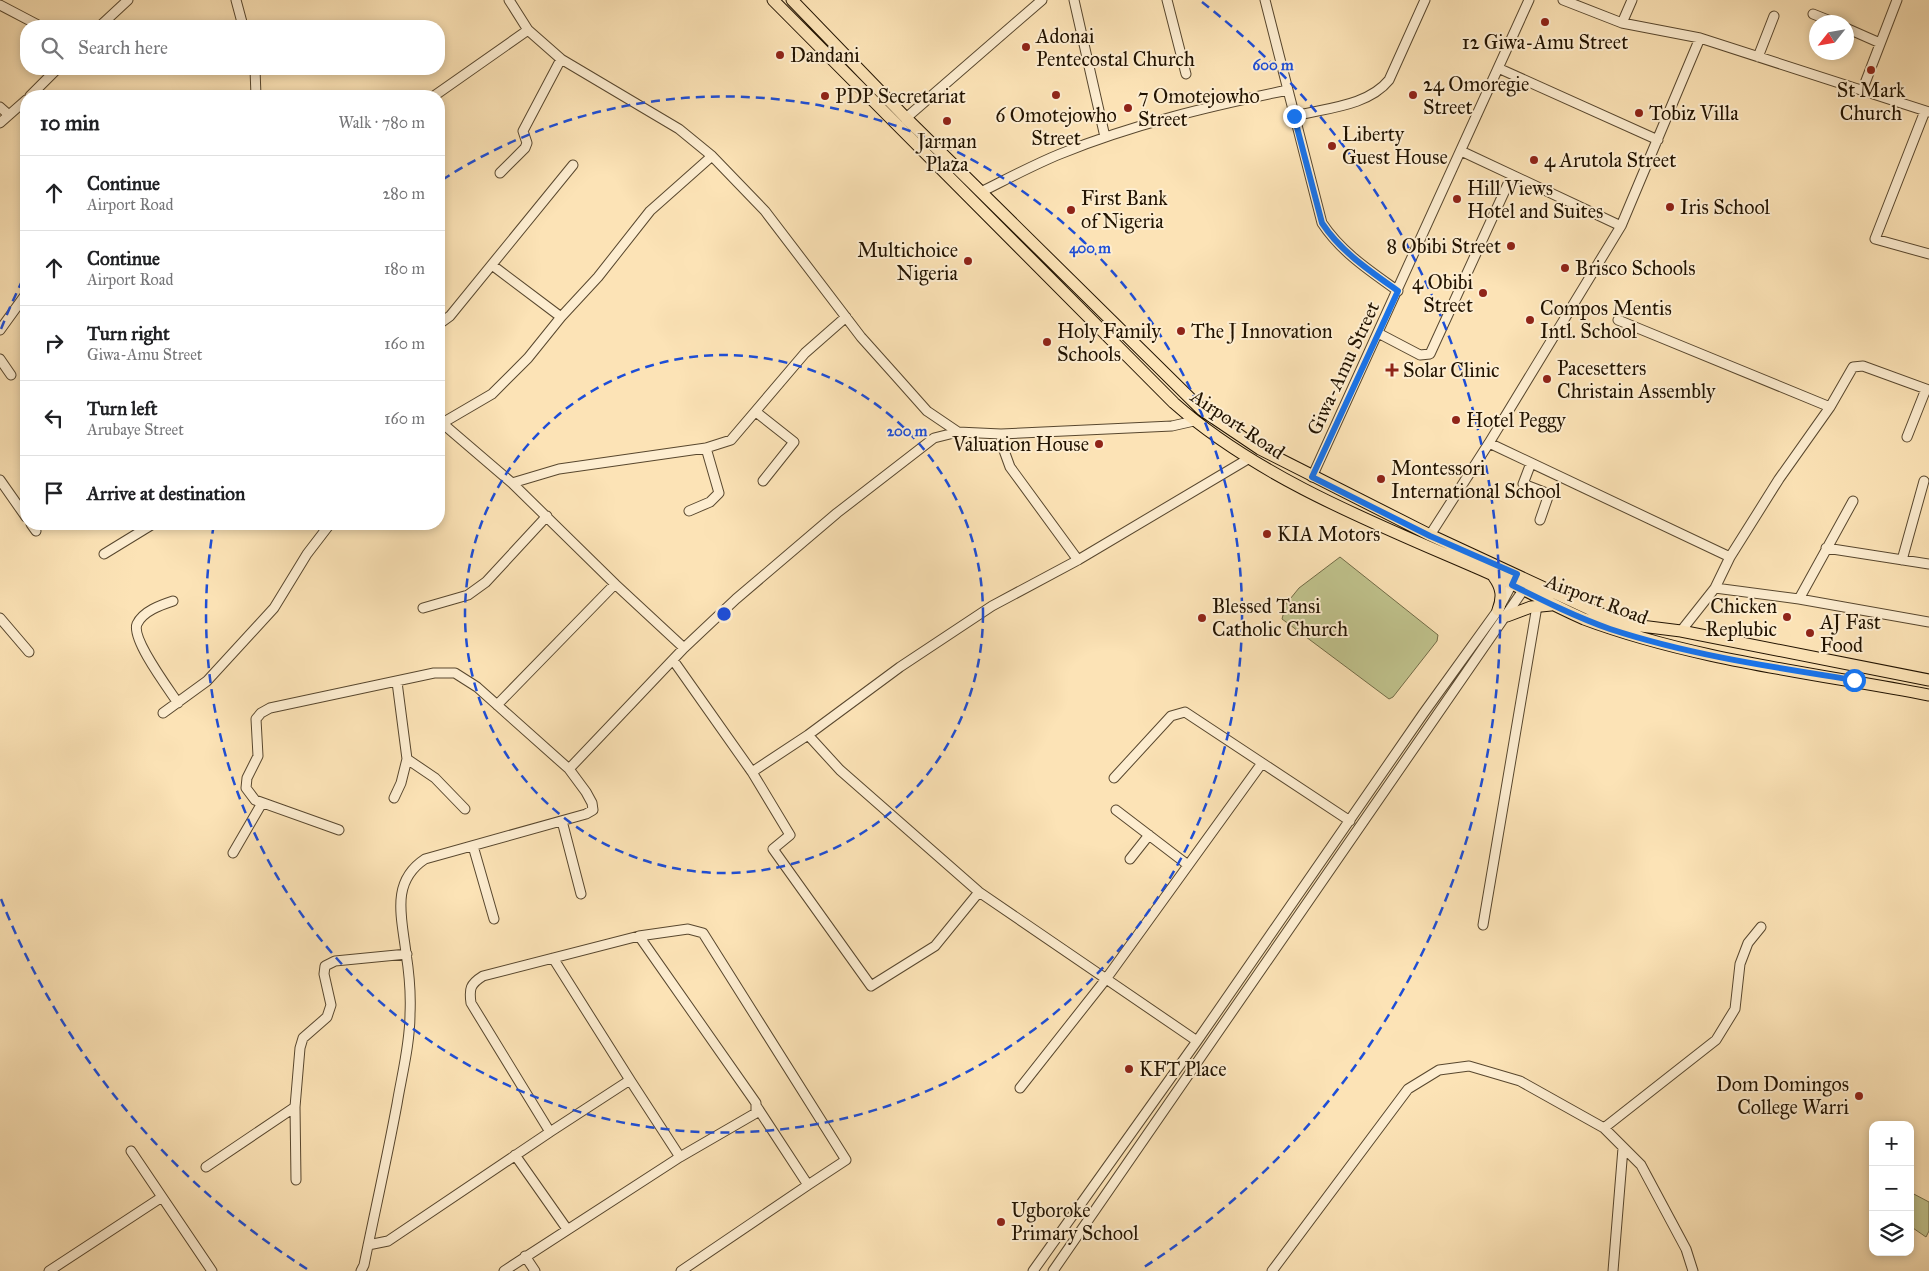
<!DOCTYPE html>
<meta charset="utf-8">
<style>
:root{--surface:#fff;--page:#f6f6f6;--text:#202124;--muted:#757577;--line:#e0e0e0}
body{margin:0;font-family:"IM FELL Great Primer",serif;background:var(--page);color:var(--text)}
.controls{position:absolute;right:15px;bottom:15px;display:grid;overflow:hidden;border-radius:10px;box-shadow:0 2px 8px #0003}
.controls button{width:45px;height:45px;display:grid;place-items:center;padding:0;border:0;border-bottom:1px solid var(--line);background:var(--surface);color:var(--text);font:25px sans-serif}
.compass{position:absolute;left:1809px;top:15px;width:45px;height:45px;border-radius:50%;background:var(--surface);box-shadow:0 2px 8px #0003;rotate:239deg}
.stop{position:absolute;width:15px;height:15px;margin:-11px;border:4px solid #1a73e8;border-radius:50%;background:#fff}
.stop.end{background:#1a73e8;border-color:#fff;box-shadow:0 1px 5px #0008}
.list{margin:0;padding:0;list-style:none}
h2{display:flex;justify-content:space-between;align-items:center;height:65px;margin:0;padding:0 20px;font-size:21px}
h2 small{font-size:16px;font-weight:400;color:var(--muted)}
.list li{display:grid;grid-template-columns:32px 1fr auto;gap:15px;align-items:center;box-sizing:border-box;height:75px;padding:0 20px;border-top:1px solid var(--line)}
.list b{display:block;font-size:19px;white-space:nowrap}
.list p{margin:0;font-size:16px;white-space:nowrap;color:var(--muted)}
.list em{font-size:16px;font-style:normal;color:var(--muted)}
.icon{flex:none;width:28px;height:28px;fill:none;stroke:currentColor;stroke-width:2;stroke-linecap:round;stroke-linejoin:round}
.map{position:relative;flex:none;width:1929px;height:1271px;overflow:hidden}
.search{position:absolute;background:var(--surface);box-shadow:0 2px 8px #0003;left:20px;top:20px;width:425px;height:55px;display:flex;align-items:center;gap:12px;box-sizing:border-box;padding:0 18px;border-radius:20px;color:var(--muted);font-size:19px}
.panel{position:absolute;background:var(--surface);box-shadow:0 2px 8px #0003;left:20px;top:90px;width:425px;height:440px;border-radius:20px}
.map>svg:first-child{display:block}
</style>
<div class="map">
<svg width="1929" height="1271" viewBox="0 0 1929 1271">
<rect width="100%" height="100%" fill="#fce3b6"/>
<filter id="stains"><feTurbulence type="fractalNoise" baseFrequency=".004" numOctaves="4"/><feColorMatrix values="0 0 0 0 .2 0 0 0 0 .09 0 0 0 0 .02 0 0 0 .5 -.17"/></filter>
<radialGradient id="worn" r=".72"><stop offset=".6" stop-color="#630" stop-opacity="0"/><stop offset="1" stop-color="#630" stop-opacity=".3"/></radialGradient>
<path fill="#c0c38d" stroke="#716b46" d="M1340,557l98,78 -1,6 -44,56 -4,2 -107,-80 4,-15 13,-16z
M1910,1192l19,10v29l-3,6 -16,-11z"/>
<g fill="none" stroke-linecap="round" stroke-linejoin="round">
<defs>
<path id="minor" d="M236,0l7,26
M509,0l19,30 33,29 118,70 33,27 53,55 96,126 34,38 32,36 31,21 43,2 171,-8 22,-5
M1074,0l31,137
M1167,0l19,74
M1265,0l57,223c19,29 48,48 76,68
M1563,0l59,23 78,15 229,74
M0,5l40,21
M1813,14l20,8
M1622,23l10,-23
M100,26l28,-26
M1846,28l34,15
M1758,57l16,-41
M1498,68l160,72
M255,69l1,27
M1862,91l35,-91
M30,96l27,-27
M434,96l94,-66
M0,107l9,8
M1925,111l-50,128 54,15
M1295,116c31,-8 73,-10 94,-36l36,-80
M906,118l136,-118
M0,123l26,-23
M1461,151l160,75
M500,173l25,-25 2,-5 -4,-12 38,-72
M981,192c26,-13 52,-27 79,-38 74,-30 150,-48 228,-64
M492,265l69,52
M1618,320l212,87
M439,324l11,-8 123,-151
M0,330l26,-36
M1378,333l42,22 10,-1 82,-179
M0,359l11,16
M756,412l38,30 -31,39
M442,423l70,60 103,101 69,64
M439,425l53,-31 36,-36 33,-41 37,-40 52,-66 62,-55
M1001,434l1,11 8,22 68,93
M1907,437l19,-48
M1489,443l241,114
M1531,463l-8,21 26,10 -9,26
M1312,477l217,-477
M0,480l26,37
M512,483l47,-14 147,-21 25,-8 74,-87 41,-36
M689,511l21,-9 9,-9 -13,-45
M31,524l5,7
M1430,535l59,-92 132,-217 79,-188
M1826,548l103,16
M104,554l49,-30
M1902,560l22,-79
M1715,588l84,11 130,23
M1799,599l54,-98
M173,601c-12,4 -30,10 -36,23 -6,15 31,64 41,79
M423,608l45,-13 18,-13 61,-66
M0,618l29,34
M1681,631l34,-43 15,-31 49,-78 51,-72 23,-40 10,-1 66,24
M673,660l79,112 38,63 -17,14 98,137 64,-40 44,-54
M397,682l10,77 28,19 30,31
M497,705l118,-121
M163,713l44,-32 67,-73 33,-54 23,-30
M808,735l32,35 139,122 218,149
M569,769l115,-121 52,-49 101,-86 97,-75 24,-6
M752,772l56,-37 92,-68 92,-61 86,-46 170,-101
M1114,778l57,-62 14,-4 165,109
M394,798l7,-15 6,-24
M1116,810l72,55
M562,821l19,73
M339,830l-84,-30 -9,-12 1,-10 11,-22 -2,-37 5,-6 9,-5 164,-35h21l22,14 92,82 17,23 6,11 1,7 -7,4 -161,45c-35,23 -23,59 -19,94 3,19 5,41 4,61 0,30 -8,60 -13,90 -10,54 -22,107 -33,161l-3,6
M473,846l21,73
M233,853l29,-50
M1130,859l19,-24
M1483,925l54,-319
M639,936l49,-7 15,4 143,227 -38,25 -51,-78
M553,958l77,122
M1020,1088l86,-109 156,-216
M1604,1128l112,-88 19,-31 5,-45 8,-21 13,-16
M550,1132l80,-52 50,77
M131,1151l81,120
M515,1155l52,74
M206,1167l89,-60
M296,1180l-1,-73 5,-59 3,-10 24,-21 4,-12 -7,-31 1,-8 10,-5 72,-7
M368,1245l20,-4 162,-109 -79,-129c-2,-14 -1,-19 12,-27l156,-40 117,167v10l-76,44 -176,114
M525,1256l10,15
M49,1271l113,-74
M681,1271l127,-86
M1033,1271l164,-230 226,-327 75,-104 16,-30
M1053,1271l473,-685
M1272,1271l136,-182 31,-19 30,-4 51,15 84,47 37,37 45,84 7,22
M1613,1271l10,-123"/>
<path id="major" d="M773,0l401,403c88,78 210,124 317,171 31,14 61,31 93,45 110,41 230,54 345,76
M792,0l114,118 296,292 58,39 170,86 166,77 37,13 48,6 248,49
M1494,577c8,11 9,20 4,33
M1507,616l24,-9 20,-2"/>
</defs>
<use href="#minor" stroke="#58472e" stroke-width="11"/>
<use href="#major" stroke="#221300" stroke-width="13"/>
<use href="#minor" stroke="#fdedd0" stroke-width="9"/>
<use href="#major" stroke="#fce3b6" stroke-width="11"/>
</g>
<g fill="none" stroke-linecap="round" stroke-linejoin="round">
<path stroke="#1a73e8" stroke-width="6" d="M1294,116l28,107c19,29 48,48 76,68l-86,186 118,59 87,38 -5,11c32,16 64,32 98,44 79,26 162,38 244,51"/>
</g>
<g fill="none" stroke="#1d4ed8" stroke-width="2.5" stroke-dasharray="9 6">
<circle cx="724" cy="614" r="259"/>
<path d="M442 180A518 518 0 1 1 214 524"/>
<path d="M307 1269A777 777 0 0 1 1 899M1 329A777 777 0 0 1 26 273M1202 2A777 777 0 0 1 1141 1269"/>
</g>
<g fill="#8f2418" stroke="#fdedd0" stroke-width="2">
<circle cx="1545" cy="22" r="5"/>
<circle cx="1026" cy="47" r="5"/>
<circle cx="780" cy="55" r="5"/>
<circle cx="1871" cy="70" r="5"/>
<circle cx="1056" cy="95" r="5"/>
<circle cx="1413" cy="95" r="5"/>
<circle cx="825" cy="96" r="5"/>
<circle cx="1128" cy="108" r="5"/>
<circle cx="1639" cy="113" r="5"/>
<circle cx="947" cy="121" r="5"/>
<circle cx="1332" cy="146" r="5"/>
<circle cx="1534" cy="160" r="5"/>
<circle cx="1457" cy="199" r="5"/>
<circle cx="1670" cy="207" r="5"/>
<circle cx="1071" cy="210" r="5"/>
<circle cx="1511" cy="246" r="5"/>
<circle cx="968" cy="261" r="5"/>
<circle cx="1565" cy="268" r="5"/>
<circle cx="1483" cy="293" r="5"/>
<circle cx="1530" cy="320" r="5"/>
<circle cx="1181" cy="331" r="5"/>
<circle cx="1047" cy="342" r="5"/>
<path d="M1389.5 362.5h5v5h5v5h-5v5h-5v-5h-5v-5h5z"/>
<circle cx="1547" cy="379" r="5"/>
<circle cx="1456" cy="420" r="5"/>
<circle cx="1099" cy="444" r="5"/>
<circle cx="1381" cy="479" r="5"/>
<circle cx="1267" cy="534" r="5"/>
<circle cx="1787" cy="617" r="5"/>
<circle cx="1202" cy="618" r="5"/>
<circle cx="1810" cy="633" r="5"/>
<circle cx="1129" cy="1069" r="5"/>
<circle cx="1859" cy="1096" r="5"/>
<circle cx="1001" cy="1222" r="5"/>
</g>
<g text-anchor="middle" dominant-baseline="central" stroke-width="4" stroke-linejoin="round" paint-order="stroke">
<g font-size="20" fill="#221300" stroke="#fdedd0" text-anchor="start">
<text x="1036" y="36">Adonai<tspan x="1036" dy="23">Pentecostal Church</tspan></text>
<text x="1545" y="42" text-anchor="middle">12 Giwa-Amu Street</text>
<text x="790" y="55">Dandani</text>
<text x="1423" y="84">24 Omoregie<tspan x="1423" dy="23">Street</tspan></text>
<text x="1871" y="90" text-anchor="middle">St Mark<tspan x="1871" dy="23">Church</tspan></text>
<text x="835" y="96">PDP Secretariat</text>
<text x="1138" y="96">7 Omotejowho<tspan x="1138" dy="23">Street</tspan></text>
<text x="1649" y="113">Tobiz Villa</text>
<text x="1056" y="115" text-anchor="middle">6 Omotejowho<tspan x="1056" dy="23">Street</tspan></text>
<text x="1342" y="134">Liberty<tspan x="1342" dy="23">Guest House</tspan></text>
<text x="947" y="141" text-anchor="middle">Jarman<tspan x="947" dy="23">Plaza</tspan></text>
<text x="1544" y="160">4 Arutola Street</text>
<text x="1467" y="188">Hill Views<tspan x="1467" dy="23">Hotel and Suites</tspan></text>
<text x="1081" y="198">First Bank<tspan x="1081" dy="23">of Nigeria</tspan></text>
<text x="1680" y="207">Iris School</text>
<text x="1501" y="246" text-anchor="end">8 Obibi Street</text>
<text x="958" y="250" text-anchor="end">Multichoice<tspan x="958" dy="23">Nigeria</tspan></text>
<text x="1575" y="268">Brisco Schools</text>
<text x="1473" y="282" text-anchor="end">4 Obibi<tspan x="1473" dy="23">Street</tspan></text>
<text x="1540" y="308">Compos Mentis<tspan x="1540" dy="23">Intl. School</tspan></text>
<text x="1057" y="331">Holy Family<tspan x="1057" dy="23">Schools</tspan></text>
<text x="1191" y="331">The J Innovation</text>
<text x="1557" y="368">Pacesetters<tspan x="1557" dy="23">Christain Assembly</tspan></text>
<text x="1403" y="370">Solar Clinic</text>
<text x="1466" y="420">Hotel Peggy</text>
<text x="1089" y="444" text-anchor="end">Valuation House</text>
<text x="1391" y="468">Montessori<tspan x="1391" dy="23">International School</tspan></text>
<text x="1277" y="534">KIA Motors</text>
<text x="1212" y="606">Blessed Tansi<tspan x="1212" dy="23">Catholic Church</tspan></text>
<text x="1777" y="606" text-anchor="end">Chicken<tspan x="1777" dy="23">Replubic</tspan></text>
<text x="1820" y="622">AJ Fast<tspan x="1820" dy="23">Food</tspan></text>
<text x="1139" y="1069">KFT Place</text>
<text x="1849" y="1084" text-anchor="end">Dom Domingos<tspan x="1849" dy="23">College Warri</tspan></text>
<text x="1011" y="1210">Ugboroke<tspan x="1011" dy="23">Primary School</tspan></text>
</g>
<g font-size="20" fill="#221300" stroke="#fdedd0">
<text transform="translate(1343 368) rotate(-65)">Giwa-Amu Street</text>
<text transform="translate(1238 424) rotate(34)">Airport Road</text>
<text transform="translate(1597 599) rotate(21)">Airport Road</text>
</g>
</g>
<circle cx="724" cy="614" r="8" fill="#1d4ed8" stroke="#fdedd0" stroke-width="2.5"/>
<g font-size="15" text-anchor="middle" font-weight="bold" fill="#1d4ed8" stroke="#fdedd0" stroke-width="4" stroke-linejoin="round" paint-order="stroke">
<text x="1273" y="70">600 m</text>
<text x="1090" y="253">400 m</text>
<text x="907" y="436">200 m</text>
</g>
<rect width="100%" height="100%" filter="url(#stains)"/>
<rect width="100%" height="100%" fill="url(#worn)"/>
</svg>
<div class="controls">
<button>+</button>
<button>−</button>
<button><svg class="icon" aria-label="layers" viewBox="0 0 24 24"><path d="M12 4l9 5-9 5-9-5zM3 14l9 5 9-5"/></svg></button>
</div>
<svg class="compass" viewBox="-18 -18 36 36"><path d="M0-13l5 13h-10z" fill="#e53935"/><path d="M0 13l5-13h-10z" fill="#757577"/></svg>
<div class="stop" style="left:1854px;top:680px"></div>
<div class="stop end" style="left:1294px;top:116px"></div>
<div class="search"><svg class="icon" aria-label="search" viewBox="0 0 24 24"><circle cx="10" cy="10" r="6"/><path d="M15 15l6 6"/></svg>Search here</div>
<section class="panel">
<h2>10 min<small>Walk · 780 m</small></h2>
<ul class="list">
<li><svg class="icon" aria-label="ahead" viewBox="0 0 24 24"><path d="M12 20V5M6 11l6-6 6 6"/></svg><div><b>Continue</b><p>Airport Road</p></div><em>280 m</em></li>
<li><svg class="icon" aria-label="ahead" viewBox="0 0 24 24"><path d="M12 20V5M6 11l6-6 6 6"/></svg><div><b>Continue</b><p>Airport Road</p></div><em>180 m</em></li>
<li><svg class="icon" aria-label="right" viewBox="0 0 24 24"><path d="M7 20v-9h11M14 6l5 5-5 5"/></svg><div><b>Turn right</b><p>Giwa-Amu Street</p></div><em>160 m</em></li>
<li><svg class="icon" aria-label="left" viewBox="0 0 24 24"><path d="M17 20v-9H6M10 6l-5 5 5 5"/></svg><div><b>Turn left</b><p>Arubaye Street</p></div><em>160 m</em></li>
<li><svg class="icon" aria-label="arrive" viewBox="0 0 24 24"><path d="M6 21V4h12l-3 4 3 4H6"/></svg><div><b>Arrive at destination</b></div></li>
</ul>
</section>
</div>
